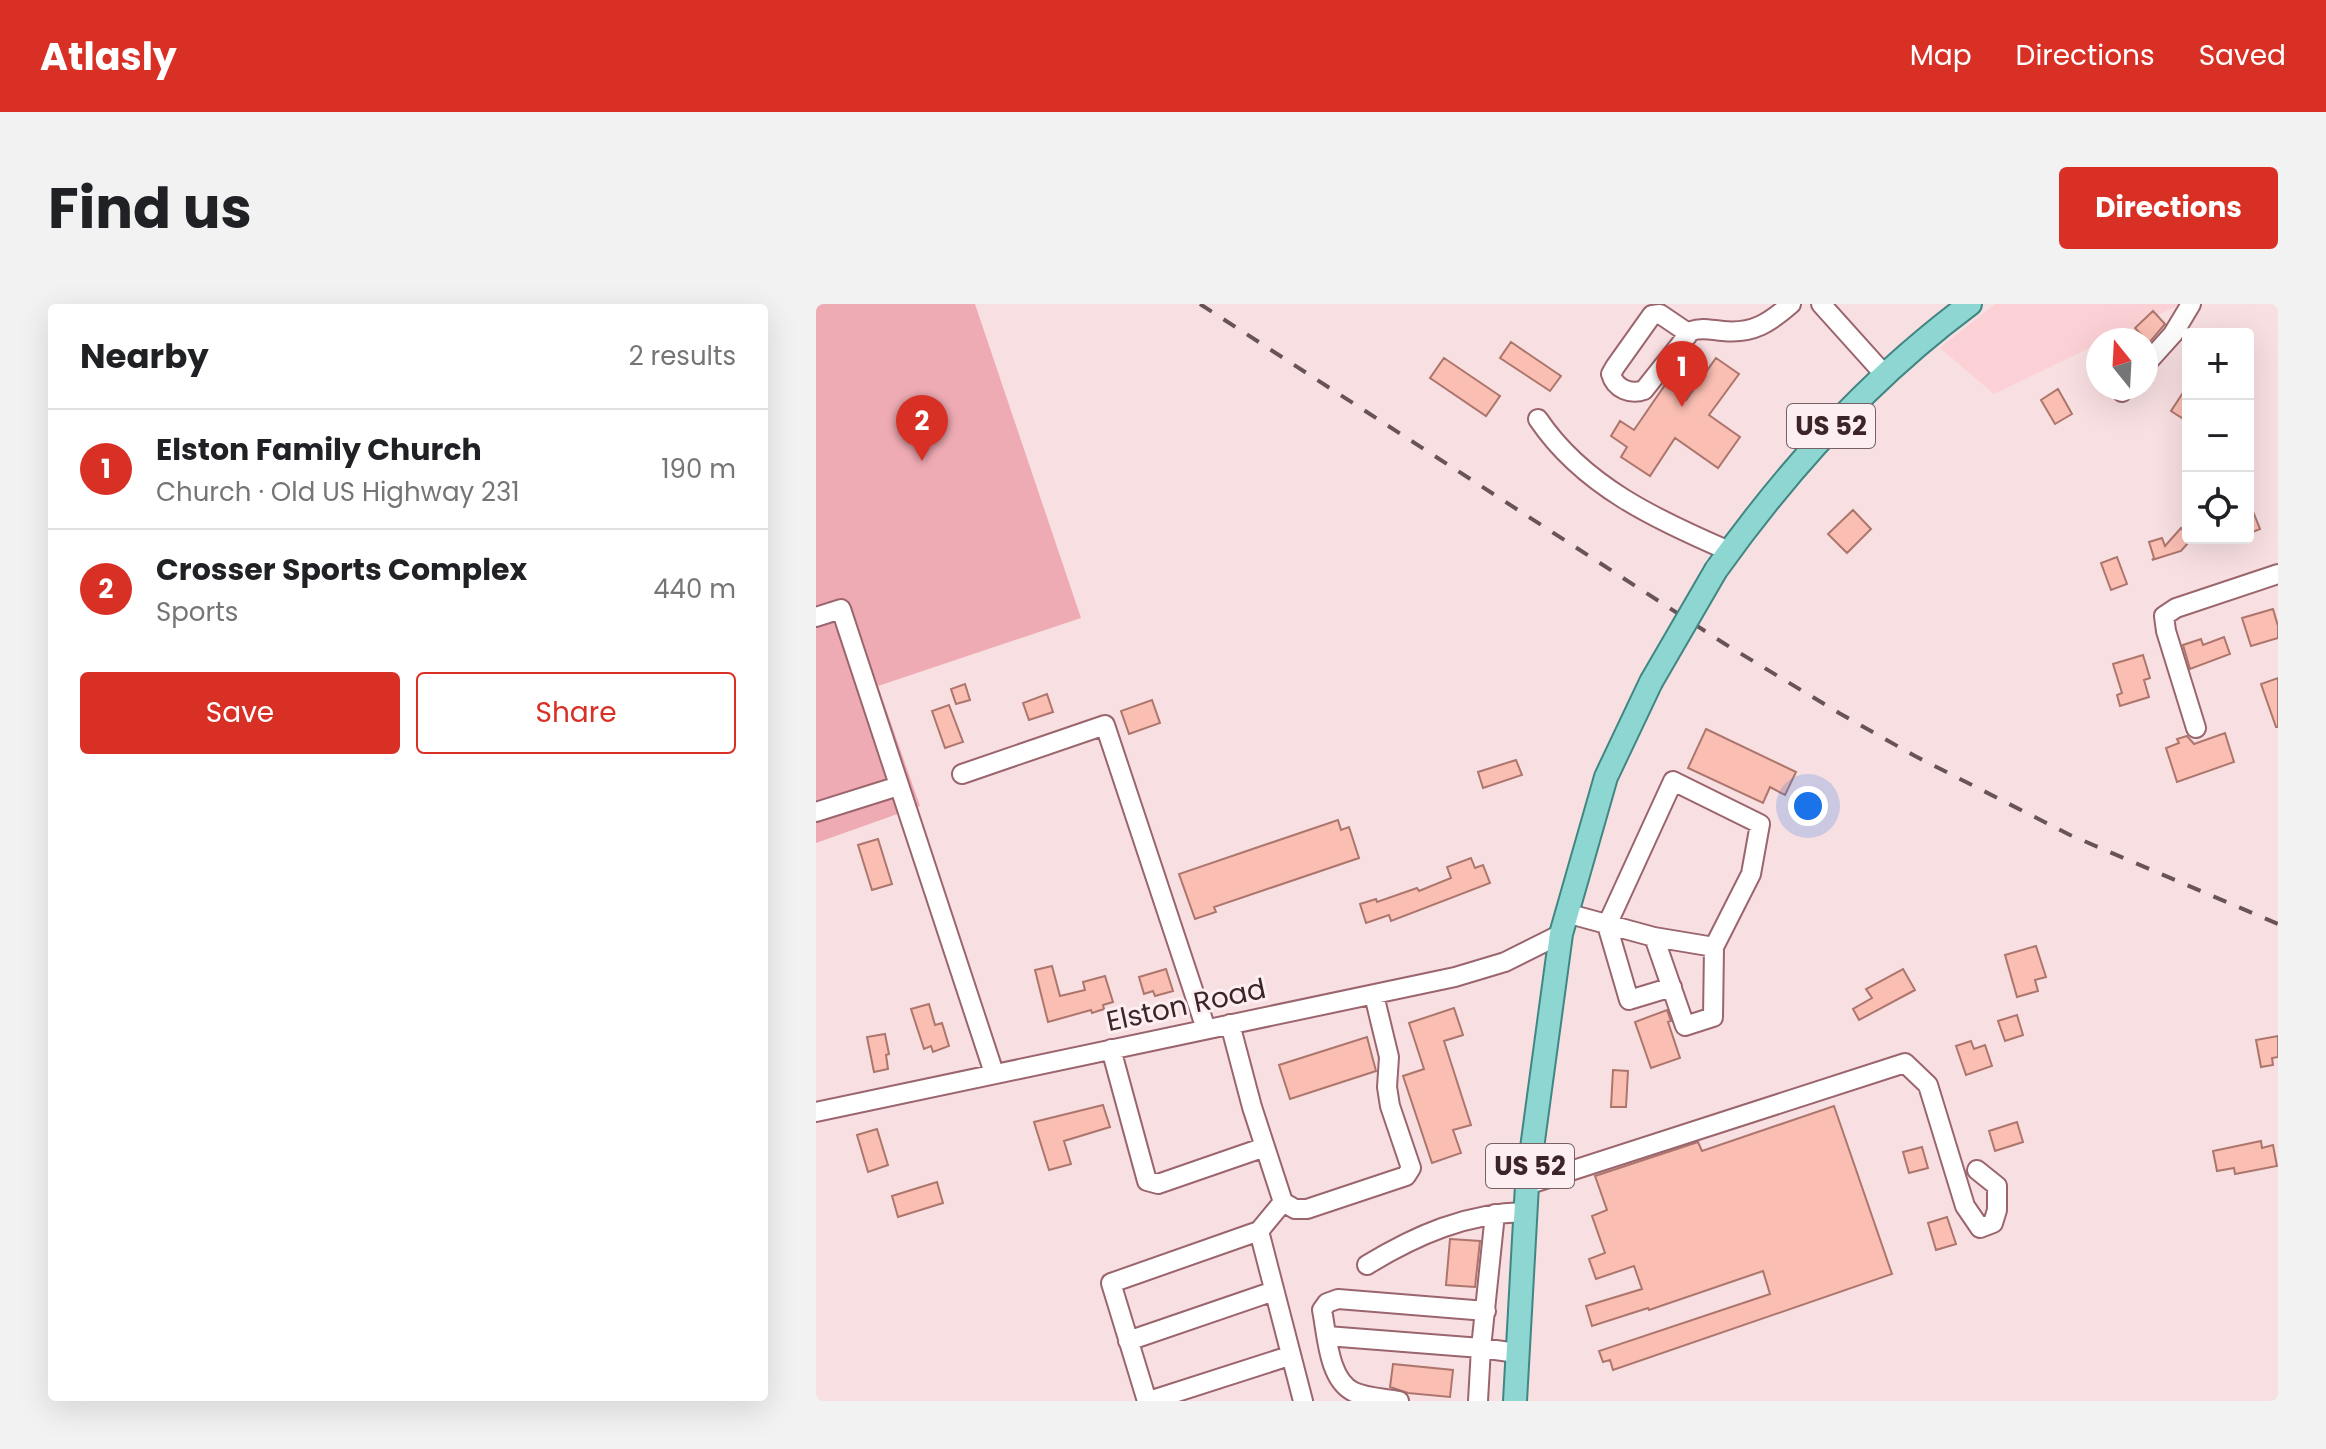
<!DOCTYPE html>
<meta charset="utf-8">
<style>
:root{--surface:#fff;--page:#f2f2f2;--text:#202124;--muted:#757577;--line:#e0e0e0;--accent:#d93025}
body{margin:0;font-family:Poppins,sans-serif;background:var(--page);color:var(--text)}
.controls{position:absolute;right:24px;top:24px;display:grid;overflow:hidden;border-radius:8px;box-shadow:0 8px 32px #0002}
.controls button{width:72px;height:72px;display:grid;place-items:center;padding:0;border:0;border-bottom:2px solid var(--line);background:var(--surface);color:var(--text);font:40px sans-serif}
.compass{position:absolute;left:1270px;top:24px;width:72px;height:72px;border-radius:50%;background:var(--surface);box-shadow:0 8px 32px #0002;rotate:342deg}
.you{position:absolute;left:992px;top:502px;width:28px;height:28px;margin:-20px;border:6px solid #fff;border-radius:50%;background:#1a73e8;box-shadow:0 0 0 12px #1a73e833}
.badge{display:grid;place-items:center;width:52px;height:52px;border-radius:50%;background:var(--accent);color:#fff;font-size:26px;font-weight:700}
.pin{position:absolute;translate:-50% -66px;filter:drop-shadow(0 2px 4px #0008)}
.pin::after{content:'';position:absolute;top:42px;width:28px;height:24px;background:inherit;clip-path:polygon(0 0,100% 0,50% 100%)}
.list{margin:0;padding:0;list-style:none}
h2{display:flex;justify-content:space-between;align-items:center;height:104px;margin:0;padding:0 32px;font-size:34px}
h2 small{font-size:26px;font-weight:400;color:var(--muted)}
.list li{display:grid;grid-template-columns:52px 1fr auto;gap:24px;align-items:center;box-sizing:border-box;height:120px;padding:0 32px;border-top:2px solid var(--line)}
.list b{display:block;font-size:30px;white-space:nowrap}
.list p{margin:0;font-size:26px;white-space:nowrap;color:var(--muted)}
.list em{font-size:26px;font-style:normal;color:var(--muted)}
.actions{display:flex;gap:16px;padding:24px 32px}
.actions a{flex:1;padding:18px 0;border:2px solid var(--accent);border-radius:8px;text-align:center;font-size:28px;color:var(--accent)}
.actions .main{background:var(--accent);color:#fff}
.icon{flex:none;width:44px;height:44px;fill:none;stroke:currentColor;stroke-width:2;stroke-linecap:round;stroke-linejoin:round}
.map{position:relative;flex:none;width:1462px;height:1097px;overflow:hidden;border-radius:8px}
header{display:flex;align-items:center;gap:48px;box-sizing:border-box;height:112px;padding:0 40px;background:var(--accent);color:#fff}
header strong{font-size:38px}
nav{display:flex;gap:44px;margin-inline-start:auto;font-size:28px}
.intro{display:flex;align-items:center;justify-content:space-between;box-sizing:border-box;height:192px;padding:0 48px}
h1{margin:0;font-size:56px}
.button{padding:20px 36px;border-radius:8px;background:var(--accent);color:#fff;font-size:28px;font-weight:700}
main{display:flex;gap:48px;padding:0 48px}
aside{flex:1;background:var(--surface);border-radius:8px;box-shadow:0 8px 32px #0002}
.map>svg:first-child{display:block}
</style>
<header>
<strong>Atlasly</strong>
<nav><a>Map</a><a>Directions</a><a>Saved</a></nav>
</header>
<div class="intro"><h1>Find us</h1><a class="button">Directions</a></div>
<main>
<aside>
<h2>Nearby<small>2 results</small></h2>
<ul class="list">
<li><span class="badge">1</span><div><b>Elston Family Church</b><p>Church · Old US Highway 231</p></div><em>190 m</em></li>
<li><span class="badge">2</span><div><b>Crosser Sports Complex</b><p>Sports</p></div><em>440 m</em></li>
</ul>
<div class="actions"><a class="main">Save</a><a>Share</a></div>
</aside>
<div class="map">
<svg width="1462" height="1097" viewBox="0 0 1462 1097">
<rect width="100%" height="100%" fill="#f8dfe2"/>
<path fill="#fcd1d6" d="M1179,0h186l-75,36h-8v4l-104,50 -54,-46z"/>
<path fill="#efabb4" d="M0,0h159l106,314 -203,68 42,120 -104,37z"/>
<path fill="#fabeb3" stroke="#ad766d" stroke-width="2" d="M1337,7l12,13 -16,19 -14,-15z
M695,38l50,34 -11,15 -50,-33z
M628,54l56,38 -14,20 -56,-38z
M900,54l23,16 -30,41 31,22 -22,31 -43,-30 -25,38 -29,-19 6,-10 -16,-11 9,-15 14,9 31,-45 21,15z
M1372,81v37l-17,-11z
M1242,85l14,25 -17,10 -14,-24z
M1432,195l12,30 -12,5z
M1037,206l18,19 -24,24 -19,-19z
M1365,224l7,7v8l-7,8 -29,9 2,-2 -5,-16 13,-4 3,8z
M1301,253l10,27 -16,6 -10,-27z
M1457,305l5,17v12l-27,8 -9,-28z
M1408,333l6,17 -40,15 -7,-24 18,-6 2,6z
M1327,351l7,23 -6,2 5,17 -29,9 -3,-11 5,-2 -9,-29z
M1462,374v49h-2l-15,-43z
M149,380l5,16 -14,4 -5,-15z
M231,390l6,18 -24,8 -6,-17z
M336,396l8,23 -31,11 -8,-23z
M133,401l14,37 -18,6 -13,-37z
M890,425l90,43 -11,23 -15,-8 -7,16 -75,-35z
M1409,429l9,29 -57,20 -11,-34 13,-5 -2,-4 10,-3 7,8z
M700,456l6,15 -39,13 -5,-16z
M522,516l3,10 8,-3 10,31 -145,49 2,5 -21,7 -16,-45z
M62,535l14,45 -20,6 -14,-45z
M655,554l4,10 8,-3 7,18 -99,38 -2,-6 -23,8 -6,-19 16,-5 1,3 40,-14 2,3 32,-13 -4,-11z
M1220,642l10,31 -11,3 3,11 -21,6 -12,-42z
M236,662l8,30 25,-6 -2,-8 22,-6 8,26 -10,3 1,4 -12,4 -1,-3 -43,12 -13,-52z
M350,665l7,22 -18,5 -2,-5 -9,3 -5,-17z
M1087,665l12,21 -56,30 -6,-11 19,-11 -6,-9z
M113,700l6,21 7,-2 7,23 -16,6 -2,-6 -7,3 -13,-40z
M638,704l9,27 -19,6 27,84 -18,5 8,23 -29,10 -29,-87 21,-7 -15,-46z
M851,706l4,11 -3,1 12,36 -29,10 -16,-46z
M1201,711l6,20 -18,6 -7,-20z
M69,730l4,20 -3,1 2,14 -14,3 -7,-35z
M1462,732v21l-6,1 1,7 -12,2 -5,-27z
M551,733l9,34 -86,28 -11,-34z
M1155,737l3,8 11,-4 7,21 -26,9 -10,-29z
M797,766l15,1 -2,36h-15z
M287,801l7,22 -46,14 7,23 -22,6 -15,-48z
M1018,802l58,168 -279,96 -3,-10 -7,2 -4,-11 171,-57 -7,-23 -114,39 -1,-2 -56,18 -6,-20 56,-17 -8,-23 -38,13 -7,-20 16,-6 -13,-37 15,-6 -12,-34 103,-34 4,9z
M1201,818l6,20 -28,9 -6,-20z
M61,825l11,36 -20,7 -11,-37z
M1445,837l1,7 11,-3 4,21 -42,8 -1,-6 -17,3 -4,-20z
M1106,843l6,21 -19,5 -6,-21z
M121,878l6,21 -45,14 -6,-21z
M1131,913l9,27 -20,6 -8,-27z
M634,935l30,2 -5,46 -29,-2z
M577,1060l60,6 -3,27 -42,-4 -18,-6z"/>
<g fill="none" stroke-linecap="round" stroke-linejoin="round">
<defs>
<path id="minor" d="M1005,0l63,70
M872,29l-28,-19 -8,1 -37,52 -4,7c4,15 20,21 33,16l47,-59c11,-4 20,-1 32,0 30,3 46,-8 68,-27
M1330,60l27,-30 18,-30
M1306,88l3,-4
M722,115c45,67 119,101 191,132
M0,313l25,-8 153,464
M1380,424l-30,-97 -2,-15 12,-8 102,-34
M146,470l143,-49 101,304
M0,508l73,-23
M750,609l88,24 60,10
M838,633l31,89 28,-9 1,-70 37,-73 9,-50 -87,-43 -66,144 22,75 43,-13
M414,720l22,83 31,95 12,7h12l99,-33 5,-8 -21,-62 -3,-19 2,-30 -15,-62
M295,745l36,132 11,3 107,-37
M0,808l639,-135 50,-15 56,-28
M711,881l378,-122 23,22 37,121 15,22 13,-5 4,-13v-24l-20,-16
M443,927l44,170
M551,961c49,-30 100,-52 158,-53
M511,1032l154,12 14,-134
M312,1037l146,-50
M331,1097l-36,-118 148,-52 24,-29
M333,1097l140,-45
M583,1097c-14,-3 -32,-3 -45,-9 -26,-12 -27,-58 -32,-82l5,-7 11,-4 148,12
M662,1097l3,-53 36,5"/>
<path id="major" d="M900,266c72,-101 153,-191 254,-266
M699,1097l12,-216 34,-251 45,-157 45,-95"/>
</defs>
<use href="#minor" stroke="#9b656d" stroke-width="22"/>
<use href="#major" stroke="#408682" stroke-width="26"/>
<use href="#minor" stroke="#fff" stroke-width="18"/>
<use href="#major" stroke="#8ed6d1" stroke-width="22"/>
<path stroke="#6a5356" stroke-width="4" stroke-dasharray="14 14" stroke-linecap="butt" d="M384,0l525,340 114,69 76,43 155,79 208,89"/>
<defs>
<path id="major-bridge" d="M835,378l65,-112"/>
</defs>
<use href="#major-bridge" stroke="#408682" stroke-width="26" stroke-linecap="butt"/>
<use href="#major-bridge" stroke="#8ed6d1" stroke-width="22"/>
</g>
<g text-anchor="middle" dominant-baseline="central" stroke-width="6" stroke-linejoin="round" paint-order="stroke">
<g fill="#fdeff1" stroke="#766264" stroke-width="2">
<rect x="971" y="100" width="88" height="44" rx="6"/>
<rect x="670" y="840" width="88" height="44" rx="6"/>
</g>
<g font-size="26" font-weight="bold" fill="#3c2528">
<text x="1015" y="122">US 52</text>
<text x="714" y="862">US 52</text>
</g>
<g font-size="28" fill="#3c2528" stroke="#fdeff1">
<text transform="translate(370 701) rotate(-12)">Elston Road</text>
</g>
</g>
</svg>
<div class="controls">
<button>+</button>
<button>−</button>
<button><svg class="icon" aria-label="locate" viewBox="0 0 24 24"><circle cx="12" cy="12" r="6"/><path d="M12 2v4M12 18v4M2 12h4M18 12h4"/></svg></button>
</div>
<svg class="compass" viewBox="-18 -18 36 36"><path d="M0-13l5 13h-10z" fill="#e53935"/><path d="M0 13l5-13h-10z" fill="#757577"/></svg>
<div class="you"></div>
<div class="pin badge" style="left:866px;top:103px">1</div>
<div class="pin badge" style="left:106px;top:157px">2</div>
</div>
</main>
